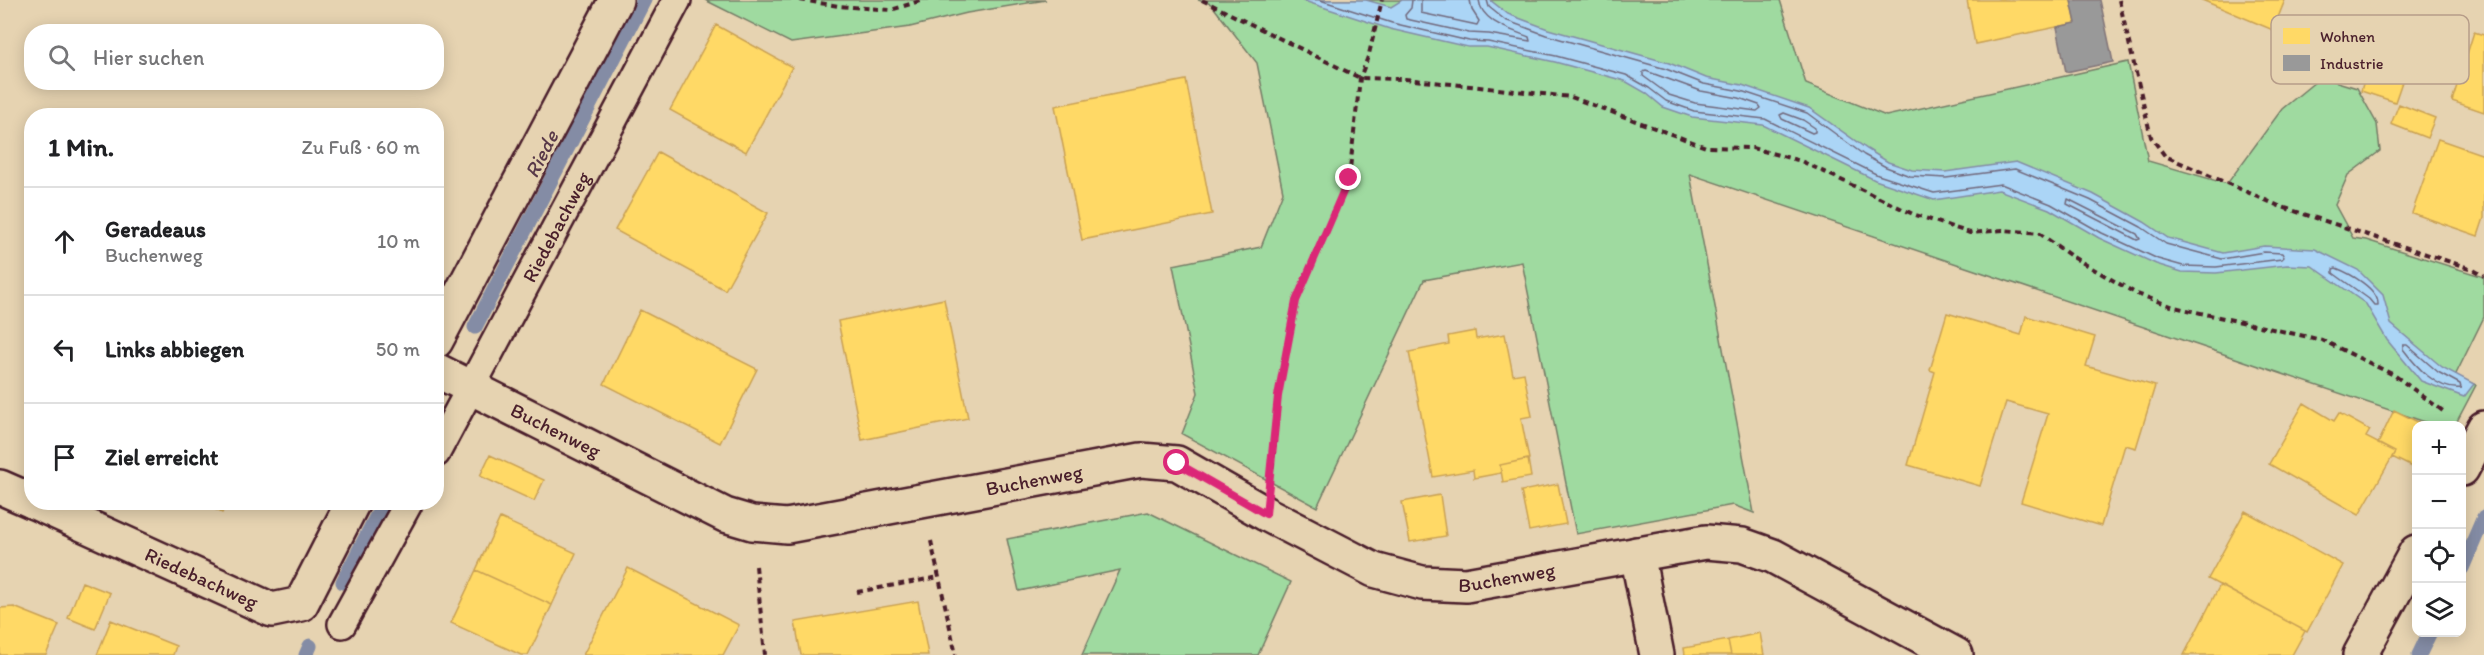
<!DOCTYPE html>
<html lang="de">
<meta charset="utf-8">
<style>
:root{--surface:#fff;--page:#f6f6f6;--text:#202124;--muted:#757577;--line:#e0e0e0}
body{margin:0;font-family:Itim,sans-serif;background:var(--page);color:var(--text)}
.controls{position:absolute;right:18px;bottom:18px;display:grid;overflow:hidden;border-radius:12px;box-shadow:0 3px 15px #0003}
.controls button{width:54px;height:54px;display:grid;place-items:center;padding:0;border:0;border-bottom:2px solid var(--line);background:var(--surface);color:var(--text);font:30px sans-serif}
.stop{position:absolute;width:18px;height:18px;margin:-14px;border:4px solid #db2777;border-radius:50%;background:#fff}
.stop.end{background:#db2777;border-color:#fff;box-shadow:0 2px 6px #0008}
.list{margin:0;padding:0;list-style:none}
h2{display:flex;justify-content:space-between;align-items:center;height:78px;margin:0;padding:0 24px;font-size:26px}
h2 small{font-size:20px;font-weight:400;color:var(--muted)}
.list li{display:grid;grid-template-columns:39px 1fr auto;gap:18px;align-items:center;box-sizing:border-box;height:108px;padding:0 24px;border-top:2px solid var(--line)}
.list b{display:block;font-size:22px;white-space:nowrap}
.list p{margin:0;font-size:20px;white-space:nowrap;color:var(--muted)}
.list em{font-size:20px;font-style:normal;color:var(--muted)}
.icon{flex:none;width:33px;height:33px;fill:none;stroke:currentColor;stroke-width:2;stroke-linecap:round;stroke-linejoin:round}
.map{position:relative;flex:none;width:2484px;height:655px;overflow:hidden}
.search{position:absolute;background:var(--surface);box-shadow:0 3px 15px #0003;left:24px;top:24px;width:420px;height:66px;display:flex;align-items:center;gap:15px;box-sizing:border-box;padding:0 21px;border-radius:24px;color:var(--muted);font-size:22px}
.panel{position:absolute;background:var(--surface);box-shadow:0 3px 15px #0003;left:24px;top:108px;width:420px;height:402px;border-radius:24px}
.map>svg:first-child{display:block}
</style>
<div class="map">
<svg width="2484" height="655" viewBox="0 0 2484 655">
<rect width="100%" height="100%" fill="#e6d3b1"/>
<filter id="ink" filterUnits="userSpaceOnUse"><feTurbulence type="fractalNoise" baseFrequency=".0167" numOctaves="2"/><feDisplacementMap in="SourceGraphic" scale="12" xChannelSelector="R" yChannelSelector="G"/><feConvolveMatrix kernelMatrix="1 2 1 2 8 2 1 2 1" color-interpolation-filters="sRGB"/></filter>
<g filter="url(#ink)">
<path fill="#9fdaa0" stroke="#747c66" stroke-width="1.5" d="M705,0h341l-79,13 -57,14 -119,16z
M1198,0h582l26,84 80,32 242,-54 20,99 79,23 55,-75 39,-32 36,11 20,36 3,27 -32,24 -13,30 18,33 13,2 118,37v40l-29,59 21,9 -21,40h-21l-744,-251 64,339 -21,-8 -157,29 -54,-272 -98,18 -107,227 -135,-73 16,-41 -25,-128 88,-18 22,-55 -26,-129 -46,-59z
M1148,512l143,70 -33,73h-176l38,-85 -101,21 -12,-52z"/>
<path fill="#abd5f6" stroke="#848ca5" stroke-width="1.5" d="M1301,0h65l25,7 11,-7h88l18,14 40,15 121,34 37,15 36,7 67,23 58,41 21,13 24,8 33,2 71,-10 77,32 51,28 24,16 55,15 41,-7 51,3 43,21 25,25 8,29 51,43 32,17 -10,13 -43,-16 -34,-41 -21,-36 -54,-38 -25,-1 -71,8 -34,-1 -26,-8 -57,-26 -50,-29 -50,-19 -65,10 -59,-20 -112,-55 -71,-8 -29,-10 -17,-14 -21,-12 -70,-19 -68,-15h-19l-78,-18z"/>
<path fill="#ffd966" stroke="#c9a154" stroke-width="1.5" d="M1967,0h104l5,23 -101,21z
M2202,0h83l-12,30z
M716,25l76,42 -46,85 -76,-42z
M2474,32l10,3v77l-32,-11z
M2368,65l36,11 -9,26 -34,-11z
M1186,80l26,134 -130,26 -27,-134z
M2399,104l36,14 -8,20 -36,-14z
M2438,139l46,16v63l-6,18 -66,-23z
M658,152l110,61 -43,77 -110,-60z
M944,299l24,119 -106,22 -24,-119z
M640,310l117,59 -37,74 -116,-59z
M1947,313l74,22 5,-19 69,21 -9,29 69,20 -19,62 -11,-3 -24,81 -80,-24 27,-88 -42,-12 -26,84 -72,-21 27,-93 -5,-2z
M1475,331l1,8 29,-5 8,41 11,-2 8,43 -11,2 8,41 -29,6 1,8 -27,5 -1,-8 -40,7 -24,-125 40,-8 -1,-8z
M2304,403l30,18 5,-8 31,17 -4,7 29,15 -36,63 -90,-51z
M2394,410l32,16h-10v43l-24,-12 3,-5 -17,-8z
M490,455l54,25 -10,21 -54,-25z
M1528,459l3,18 -28,5 -3,-17z
M1558,484l8,40 -37,7 -8,-40z
M1440,495l6,41 -36,6 -8,-40z
M201,502h26l-5,11z
M2245,511l98,54 -36,67 -99,-53z
M500,518l76,35 -24,52 -76,-35z
M628,568l111,57 -16,30h-140z
M476,570l76,35 -24,50h-7l-70,-32z
M82,582l28,11 -15,36 -27,-11z
M2220,585l85,46 -13,24h-108z
M918,601l10,54h-127l-6,-33z
M14,607l45,18 -13,30h-46v-47z
M111,620l65,26 -3,9h-76z
M1760,633l4,22h-33l-3,-15z
M1728,640l3,15h-46l-1,-7z"/>
<path fill="#999" stroke="#817478" stroke-width="1.5" d="M2078,0h22l13,62 -47,10 -9,-45 19,-4 -5,-22z"/>
<g fill="none" stroke-linecap="round" stroke-linejoin="round">
<path stroke="#71687c" stroke-width="1.5" d="M1320,0l72,23 77,18 19,1 68,14 70,19 23,13 17,13 28,10 71,8 113,56 56,18 67,-9 50,20 51,29 56,26 25,7 33,1 66,-8 2,-2 -2,-4 -18,-1 -42,7 -56,-15 -25,-17 -51,-27 -75,-31 -69,9 -36,-2 -24,-9 -22,-12 -57,-42 -66,-22 -37,-7 -38,-15 -120,-34 -41,-15 -16,-13 -2,-7
M1412,0l-1,8 -6,7 1,4 63,14 20,1 41,7 -1,-4c-17,-7 -48,-15 -50,-37
M1421,0v13l56,12 2,-4 -7,-11 -2,-10
M1646,71l55,20 38,7 20,7 2,3 -4,3 -62,-8 -26,-8 -26,-19v-4z
M1784,113l19,7 12,8v4l-3,1 -30,-14 -2,-4z
M2068,199l69,35 3,5 -3,1 -70,-36z
M2336,268c13,5 43,21 42,37h-4l-5,-6 -36,-26v-4z
M2403,345h4l31,27 22,12 1,4c-24,3 -45,-22 -58,-39z"/>
<path stroke="#848ca5" stroke-width="15" d="M475,327l169,-327
M2462,568l22,-51
M343,582l41,-80
M306,655l4,-9
M2419,655l11,-23"/>
<defs>
<g id="lane">
<path id="s1" d="M436,453l241,-453"/>
<path d="M342,624l67,-122"/>
</g>
<g id="street">
<path d="M436,341l180,-341"/>
<path id="s2" d="M436,370l289,145 27,8 35,3 354,-66 36,3 89,51 108,56 48,13 44,2 240,-43 36,3 31,11 183,99"/>
<path d="M2462,469l22,-41"/>
<path d="M0,487l32,14"/>
<path id="s3" d="M34,502l238,108 29,-6 52,-102"/>
<path d="M1637,554l20,101"/>
<path d="M2360,655l56,-103"/>
</g>
</defs>
<use href="#lane" stroke="#4a1f2b" stroke-width="32"/>
<use href="#street" stroke="#4a1f2b" stroke-width="38"/>
<path stroke="#4a1f2b" stroke-width="4" stroke-dasharray="6 4.5" stroke-linecap="butt" d="M800,0l39,6 52,4 32,-10
M1202,0l158,78 45,1 166,18 135,50 46,1 49,13 112,53 57,19 33,-3 36,3 32,23 66,38 37,13 148,33 72,35 49,36
M2119,0l32,137 14,19 114,50 193,63 12,7
M1272,468l6,-72 18,-95 53,-123 11,-100 9,-24 13,-54
M931,541l25,114
M756,566l9,89
M857,592l82,-15"/>
<use href="#lane" stroke="#e6d3b1" stroke-width="27"/>
<use href="#street" stroke="#e6d3b1" stroke-width="33"/>
</g>
</g>
<g fill="none" stroke-linecap="round" stroke-linejoin="round" filter="url(#ink)">
<path stroke="#db2777" stroke-width="8" d="M1177,463l89,51 12,-118 18,-95 53,-123"/>
</g>
<g text-anchor="middle" dominant-baseline="central" stroke-width="6" stroke-linejoin="round" paint-order="stroke">
<g font-size="20" fill="#4a1f2b" stroke="#e6d3b1">
<text stroke="none"><textPath href="#s1" startOffset="256">Riedebachweg</textPath></text>
<text stroke="none"><textPath href="#s2" startOffset="134">Buchenweg</textPath></text>
<text stroke="none"><textPath href="#s2" startOffset="638">Buchenweg</textPath></text>
<text stroke="none"><textPath href="#s2" startOffset="1142">Buchenweg</textPath></text>
<text stroke="none"><textPath href="#s3" startOffset="184">Riedebachweg</textPath></text>
</g>
<g font-size="21" font-style="italic" fill="#593a49" stroke="#e6d3b1">
<text transform="translate(541 154) rotate(-63)">Riede</text>
</g>
</g>
<rect x="2271" y="15" width="198" height="69" rx="9" fill="#e6d3b1" stroke="#b79d89" stroke-width="1.5"/>
<rect x="2283" y="28" width="27" height="16" fill="#ffd966"/>
<rect x="2283" y="55" width="27" height="16" fill="#999"/>
<g font-size="16" fill="#4a1f2b">
<text x="2320" y="42">Wohnen</text>
<text x="2320" y="69">Industrie</text>
</g>
</svg>
<div class="controls">
<button>+</button>
<button>−</button>
<button><svg class="icon" aria-label="locate" viewBox="0 0 24 24"><circle cx="12" cy="12" r="6"/><path d="M12 2v4M12 18v4M2 12h4M18 12h4"/></svg></button>
<button><svg class="icon" aria-label="layers" viewBox="0 0 24 24"><path d="M12 4l9 5-9 5-9-5zM3 14l9 5 9-5"/></svg></button>
</div>
<div class="stop" style="left:1177px;top:463px"></div>
<div class="stop end" style="left:1349px;top:178px"></div>
<div class="search"><svg class="icon" aria-label="search" viewBox="0 0 24 24"><circle cx="10" cy="10" r="6"/><path d="M15 15l6 6"/></svg>Hier suchen</div>
<section class="panel">
<h2>1 Min.<small>Zu Fuß · 60 m</small></h2>
<ul class="list">
<li><svg class="icon" aria-label="ahead" viewBox="0 0 24 24"><path d="M12 20V5M6 11l6-6 6 6"/></svg><div><b>Geradeaus</b><p>Buchenweg</p></div><em>10 m</em></li>
<li><svg class="icon" aria-label="left" viewBox="0 0 24 24"><path d="M17 20v-9H6M10 6l-5 5 5 5"/></svg><div><b>Links abbiegen</b></div><em>50 m</em></li>
<li><svg class="icon" aria-label="arrive" viewBox="0 0 24 24"><path d="M6 21V4h12l-3 4 3 4H6"/></svg><div><b>Ziel erreicht</b></div></li>
</ul>
</section>
</div>
